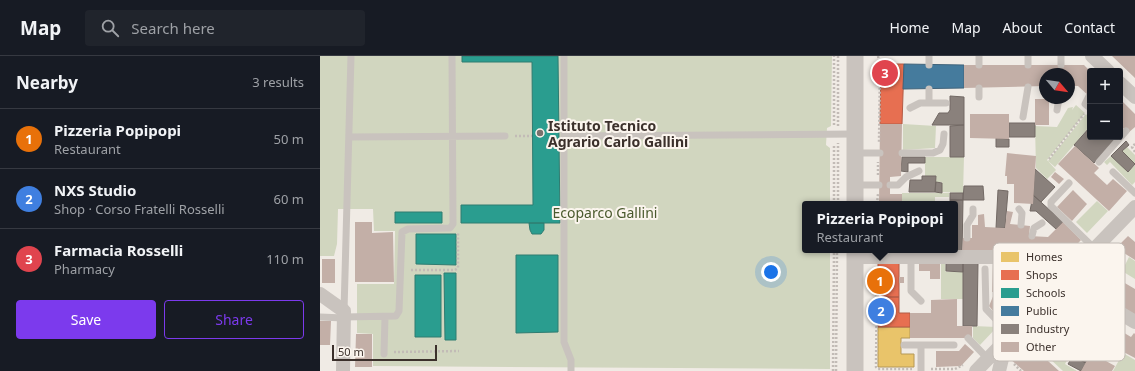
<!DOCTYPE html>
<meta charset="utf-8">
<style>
:root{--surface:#171b24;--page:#20242c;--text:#f1f3f6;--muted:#9ea1a6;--line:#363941;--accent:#7c3aed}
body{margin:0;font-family:"Noto Sans",sans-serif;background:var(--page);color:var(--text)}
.controls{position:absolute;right:12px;top:12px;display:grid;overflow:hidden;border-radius:4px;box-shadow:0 2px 10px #0003}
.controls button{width:36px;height:36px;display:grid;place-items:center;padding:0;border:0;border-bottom:1px solid var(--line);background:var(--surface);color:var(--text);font:20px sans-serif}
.compass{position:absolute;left:719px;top:12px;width:36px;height:36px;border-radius:50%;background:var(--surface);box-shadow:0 2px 10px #0003;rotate:119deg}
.scale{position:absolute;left:12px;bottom:10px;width:105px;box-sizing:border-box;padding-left:4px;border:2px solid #3b302b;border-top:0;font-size:11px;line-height:14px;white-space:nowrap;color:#3b302b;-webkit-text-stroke:3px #fbf5ee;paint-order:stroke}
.you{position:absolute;left:451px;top:216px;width:14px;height:14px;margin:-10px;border:3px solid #fff;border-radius:50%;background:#1a73e8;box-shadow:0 0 0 6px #1a73e833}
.badge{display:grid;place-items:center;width:26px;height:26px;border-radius:50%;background:var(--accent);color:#fff;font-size:13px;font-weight:700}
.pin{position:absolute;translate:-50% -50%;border:2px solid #fff;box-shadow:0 1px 4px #0006}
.popup{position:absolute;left:482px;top:145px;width:156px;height:52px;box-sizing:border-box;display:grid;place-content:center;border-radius:4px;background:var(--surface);filter:drop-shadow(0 1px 3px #0005);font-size:13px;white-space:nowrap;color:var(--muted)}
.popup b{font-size:15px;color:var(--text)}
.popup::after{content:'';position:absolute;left:50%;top:100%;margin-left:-8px;border:8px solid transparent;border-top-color:var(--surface)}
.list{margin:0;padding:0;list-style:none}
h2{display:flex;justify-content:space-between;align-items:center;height:52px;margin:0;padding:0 16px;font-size:17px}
h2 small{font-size:13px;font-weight:400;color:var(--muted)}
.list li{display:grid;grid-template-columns:26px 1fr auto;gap:12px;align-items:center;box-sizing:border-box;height:60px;padding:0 16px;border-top:1px solid var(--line)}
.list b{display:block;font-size:15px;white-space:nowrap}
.list p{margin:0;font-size:13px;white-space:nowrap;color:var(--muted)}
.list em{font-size:13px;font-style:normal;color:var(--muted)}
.actions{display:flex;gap:8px;padding:12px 16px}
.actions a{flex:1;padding:9px 0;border:1px solid var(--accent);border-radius:4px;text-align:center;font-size:14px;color:var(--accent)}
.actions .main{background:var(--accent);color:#fff}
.icon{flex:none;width:22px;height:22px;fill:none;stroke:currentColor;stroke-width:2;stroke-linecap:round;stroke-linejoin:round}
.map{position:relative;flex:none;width:815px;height:315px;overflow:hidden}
header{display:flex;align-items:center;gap:24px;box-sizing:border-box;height:56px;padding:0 20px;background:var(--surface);border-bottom:1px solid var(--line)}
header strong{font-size:19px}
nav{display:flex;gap:22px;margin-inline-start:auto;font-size:14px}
.search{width:280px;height:36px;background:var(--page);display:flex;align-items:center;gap:10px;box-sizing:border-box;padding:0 14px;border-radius:4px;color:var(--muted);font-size:15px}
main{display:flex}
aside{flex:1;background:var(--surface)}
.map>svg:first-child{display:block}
</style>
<header>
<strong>Map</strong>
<div class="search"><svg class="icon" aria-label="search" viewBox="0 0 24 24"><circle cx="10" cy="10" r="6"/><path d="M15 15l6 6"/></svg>Search here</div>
<nav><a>Home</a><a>Map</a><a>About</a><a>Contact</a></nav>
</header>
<main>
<aside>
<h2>Nearby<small>3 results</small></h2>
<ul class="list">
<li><span class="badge" style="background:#e8710a">1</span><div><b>Pizzeria Popipopi</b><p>Restaurant</p></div><em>50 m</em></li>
<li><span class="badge" style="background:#3f7fe0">2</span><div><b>NXS Studio</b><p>Shop · Corso Fratelli Rosselli</p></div><em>60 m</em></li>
<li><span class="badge" style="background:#e0444e">3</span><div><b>Farmacia Rosselli</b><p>Pharmacy</p></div><em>110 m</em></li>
</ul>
<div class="actions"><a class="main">Save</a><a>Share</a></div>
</aside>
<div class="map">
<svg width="815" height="315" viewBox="0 0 815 315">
<rect width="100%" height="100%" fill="#f0ebe5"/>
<path fill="#d1d6bf" d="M0,0h512l-1,70 -4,2 -1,17 4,3v56h-25v46h25v119l-457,-3v-32l-16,-1v-49h37l1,-53h-21l-1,-22h-35l-1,35 -3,12h-14z
M756,49l9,8 -38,47 9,10 -9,9 -11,-11 -1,-42 22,1 11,-19 5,-1 -1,3z
M766,58l4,5v7l-35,41 -7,-6z
M583,68l33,2 -1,22 -32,2z
M807,91l8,8v9l-13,-13z
M791,100l17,16 7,-7v17l-3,3 -22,-23 -3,3 -3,-3z
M605,101h39l-1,36 -21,-1v-10h-6v-6h-11z
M582,137h47v4h-14v7h-33z
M777,145l11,10 -21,22 -11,-11z
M809,201l6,4v18l-13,-8z
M621,207h4l1,9h17v27h-22z
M653,270l24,1 -17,18 -7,-7z
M743,284l11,11 -1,3 -2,-1 -6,11 12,7h-14l-15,-14z
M803,297l12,7v11h-22z"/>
<path fill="#e9c46a" stroke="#b59857" d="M558,271h32v11h-9v16h13v13h-36z"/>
<path fill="#e76f51" stroke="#b35c46" d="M561,8h23l-2,60h-22z
M558,206h21v35h-21z
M703,207l20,10 1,6 -24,25 -11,-10 18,-20 -4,-4z
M558,241h21v16h11v14h-32z"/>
<path fill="#2a9d8f" stroke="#2f7c71" d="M142,0h96l2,167h-99v-18h72l-1,-143h-70z
M75,156h47v11h-47z
M209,167h15v7l-3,4h-9l-2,-4z
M96,178h40v31l-40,-1z
M196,199h42v77l-42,1z
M124,217h12v67h-11z
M95,219h26v62h-26z"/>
<path fill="#457b9d" stroke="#42647b" d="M584,8l60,1v23l-61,1z"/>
<path fill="#8a817c" stroke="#726964" d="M630,40l14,1v28h-32l7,-12h9l2,-3z
M689,67h26v14h-26z
M644,69v32h-14v-31z
M770,71v10h10l2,2 2,-2 12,1 -22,25 -20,-18z
M676,82l13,1v8h-13z
M806,85l3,4 -7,6 13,13 -7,8 -17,-16z
M582,101h23v6h-17v9l-7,-1z
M715,113l20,18 -14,15 -8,-7z
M602,120h14l-1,16h-26l1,-12h12z
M616,126l6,1v10l-7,-1z
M644,130h19l1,14h-21z
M678,134l10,1 -3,37h-9z
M630,137h13v7h-13z
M713,139l30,27 -7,7 -20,-18h-6z
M630,144h13l-1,52 -13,-2h6v-46h-5z
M626,207h17v9l-17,-1z
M643,207h15l-1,63h-14z
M754,236l39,22 -27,49 -12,-6 21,-38 -15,-9h-5l-11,12 -11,-8z
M753,300l13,7 -5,8 -13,-7z"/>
<path fill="#c3afa7" d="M792,0h23v22z
M644,9h120l6,6v26l-12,-11h-9v-12h-24v12l-81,2z
M715,43h14v26h-14z
M800,43l15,15v13l-7,6 -8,-8z
M650,58h39v25l-39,-1z
M560,68h22l-1,52 -11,1v17h12v10h-23z
M755,90l24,22 -5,5 13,12 6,-6 14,12 -18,20 -51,-47z
M687,97l29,3 -3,48 -19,-1v-19h-7v-8h-2z
M735,116l9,7 -5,5 -8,-7z
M753,134l14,14 -15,17 -15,-14z
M687,155l6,1 -3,12 20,2 -1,10 19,1 15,-15 18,18 -26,28 -22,-15 -71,-1 1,-14h9v-13h6v-10l6,-1 1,13 20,1z
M35,166h17v11l21,-1 1,50h-39z
M808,180l7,6v18l-19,-12z
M2,203h13v24h-13z
M599,206l21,1v16h-10v-8h-11z
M783,206l7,4 -4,6 29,17v27l-49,-30 8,-15z
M673,207h14v8l11,4 2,-3 5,4 -14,16 -5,-3v3h-14z
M579,221h5v6h-5z
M674,238l13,17 -8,7 -10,-12z
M637,243v27h15v12h-62v-25h21v-13z
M0,265h11l-1,24h-10z
M727,265l14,13 -11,13 -6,-5 -7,9 22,20h-35l-14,-12z
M796,272l15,9 3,-4 1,1v24l-21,-11 -8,14 9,5 -3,5h-31l10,-18 8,4z
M36,278h16v33h-17z
M645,288l9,8 -13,14 -25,1v-16h23z"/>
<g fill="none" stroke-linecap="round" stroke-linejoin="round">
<path stroke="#c2bbb6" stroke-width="2.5" stroke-dasharray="2 2" stroke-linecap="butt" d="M518,0v70
M558,0l2,10 -1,77
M550,19h10
M514,69v-69
M195,80h17
M815,88l-3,3 3,5
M729,103l35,-45
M558,119v-13
M514,148v-60
M518,148v-61
M557,148l1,-10
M91,214h44l3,-2v-35
M557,214l-1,97 2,2h34
M74,296l65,-1
M694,308l7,7
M611,313h24l8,-4
M513,315l1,-121
M516,315l1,-121"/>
<path stroke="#c9c3be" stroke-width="7" d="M244,0v286l7,18v11
M609,9v-9
M659,9v-9
M708,9v-9
M741,9v-9
M769,40l-4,8 5,4
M659,41v-9
M609,47v-14
M590,52l10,-5h26
M737,54l2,-12
M703,61l5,-30
M244,80l291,-2
M29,81l156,-1
M535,97h25
M582,97h31l7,-3 3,-6 1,-10
M779,106l27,-31
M793,116l22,21
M749,127l-18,19v4l44,43
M535,129h24
M570,129h8l8,-8 13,-6
M699,153l3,4 -1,12
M712,180l2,-8 8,-5
M647,182v-13l6,-10v-6
M591,202v33l10,10
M665,213l1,40 25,26
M692,228l2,-27
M684,241l23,22
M719,251l26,25 7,2 5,-3 6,-10
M24,255l7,-255
M685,259l13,13
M0,261l24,1
M24,261l52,-1 3,-5 3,-79 6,-3 42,-1 3,-4 -1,-168
M648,282l20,21
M584,289h50
M778,296l21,-39
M64,298l1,-37
M601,315v-26"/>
<path stroke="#c9c3be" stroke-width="14" d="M772,0l16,15
M800,27l15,14
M535,201h170l110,65
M0,238l24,17 -1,60
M656,315l159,-164
M679,315l7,-29"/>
<path stroke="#c9c3be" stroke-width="17" d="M535,148v-148
M535,315v-121"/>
</g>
<circle fill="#7a716c" stroke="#fbf5ee" stroke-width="1.5" cx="220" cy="77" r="4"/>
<g text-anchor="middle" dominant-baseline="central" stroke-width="4" stroke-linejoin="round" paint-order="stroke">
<g font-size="14" font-weight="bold" fill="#3b302b" stroke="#fbf5ee" text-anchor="start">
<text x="228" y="69">Istituto Tecnico<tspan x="228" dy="16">Agrario Carlo Gallini</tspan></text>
</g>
<g font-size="14" fill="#4a5a2e" stroke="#fbf5ee">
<text x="285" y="156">Ecoparco Gallini</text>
</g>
</g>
<rect x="673" y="187" width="132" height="118" rx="6" fill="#fbf5ee" stroke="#c1bab4" stroke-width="1"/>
<rect x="681" y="196" width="18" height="10" fill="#e9c46a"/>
<rect x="681" y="214" width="18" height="10" fill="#e76f51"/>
<rect x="681" y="232" width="18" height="10" fill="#2a9d8f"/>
<rect x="681" y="250" width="18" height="10" fill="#457b9d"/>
<rect x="681" y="268" width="18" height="10" fill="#8a817c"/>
<rect x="681" y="286" width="18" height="10" fill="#c3afa7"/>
<g font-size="11" fill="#3b302b">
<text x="706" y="205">Homes</text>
<text x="706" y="223">Shops</text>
<text x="706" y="241">Schools</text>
<text x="706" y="259">Public</text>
<text x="706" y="277">Industry</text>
<text x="706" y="295">Other</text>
</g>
</svg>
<div class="controls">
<button>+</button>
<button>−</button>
</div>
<svg class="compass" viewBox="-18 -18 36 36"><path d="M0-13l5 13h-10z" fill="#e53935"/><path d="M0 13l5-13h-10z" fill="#9ea1a6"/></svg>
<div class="scale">50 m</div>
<div class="you"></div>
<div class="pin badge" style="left:560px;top:225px;background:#e8710a">1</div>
<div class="popup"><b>Pizzeria Popipopi</b>Restaurant</div>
<div class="pin badge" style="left:561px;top:255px;background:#3f7fe0">2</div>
<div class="pin badge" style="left:565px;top:17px;background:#e0444e">3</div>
</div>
</main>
